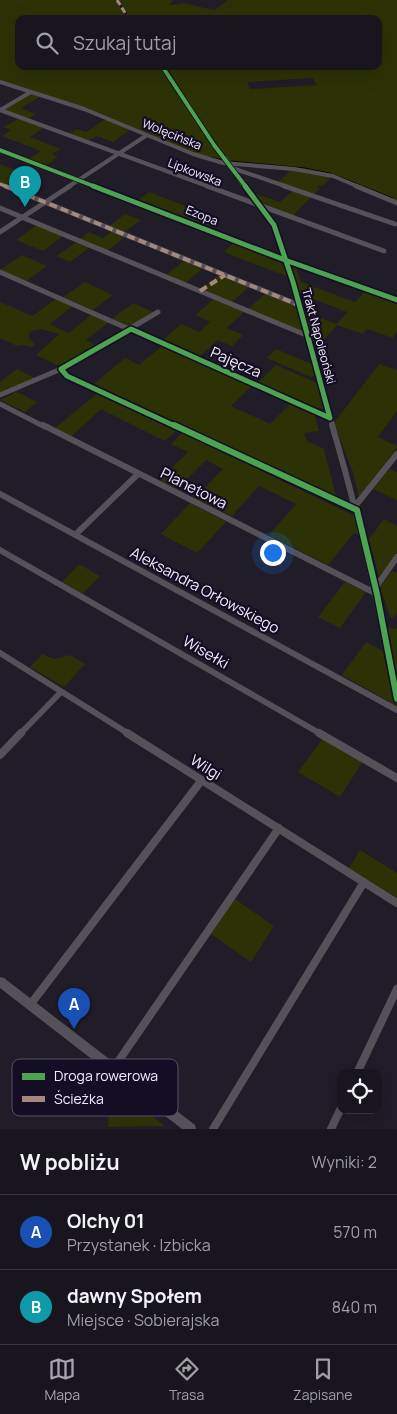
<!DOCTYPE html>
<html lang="pl">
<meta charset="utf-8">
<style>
:root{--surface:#18151e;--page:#25222b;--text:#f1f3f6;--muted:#9f9fa4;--line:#36343c;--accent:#a8a3b2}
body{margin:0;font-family:Manrope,sans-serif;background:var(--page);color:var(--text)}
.controls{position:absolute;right:15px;bottom:15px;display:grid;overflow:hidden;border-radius:10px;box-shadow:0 5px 20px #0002}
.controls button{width:45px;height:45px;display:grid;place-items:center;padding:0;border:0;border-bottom:1px solid var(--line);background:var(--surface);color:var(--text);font:25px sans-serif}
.you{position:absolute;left:272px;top:552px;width:18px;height:18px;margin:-12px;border:4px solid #fff;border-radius:50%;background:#1a73e8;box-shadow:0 0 0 8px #1a73e833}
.badge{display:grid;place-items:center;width:32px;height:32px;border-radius:50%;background:var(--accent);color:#fff;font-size:16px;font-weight:700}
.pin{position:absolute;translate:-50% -41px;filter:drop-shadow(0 1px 2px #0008)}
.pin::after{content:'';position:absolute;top:26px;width:18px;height:15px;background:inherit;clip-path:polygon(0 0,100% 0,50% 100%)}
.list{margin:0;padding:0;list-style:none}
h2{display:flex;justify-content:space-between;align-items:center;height:65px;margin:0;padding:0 20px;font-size:21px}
h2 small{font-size:16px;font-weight:400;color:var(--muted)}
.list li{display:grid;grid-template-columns:32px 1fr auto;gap:15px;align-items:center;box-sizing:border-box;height:75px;padding:0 20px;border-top:1px solid var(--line)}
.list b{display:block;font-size:19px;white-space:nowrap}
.list p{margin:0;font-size:16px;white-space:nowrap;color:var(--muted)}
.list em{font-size:16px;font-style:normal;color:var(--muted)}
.icon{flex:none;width:28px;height:28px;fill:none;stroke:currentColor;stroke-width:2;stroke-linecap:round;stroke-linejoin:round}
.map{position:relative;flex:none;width:397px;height:1129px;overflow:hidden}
.search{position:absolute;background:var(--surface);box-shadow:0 5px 20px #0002;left:15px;right:15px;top:15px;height:55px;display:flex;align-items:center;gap:12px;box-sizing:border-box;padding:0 18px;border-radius:10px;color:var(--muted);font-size:19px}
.sheet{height:215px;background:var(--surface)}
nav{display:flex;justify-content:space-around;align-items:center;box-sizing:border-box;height:70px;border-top:1px solid var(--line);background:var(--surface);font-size:14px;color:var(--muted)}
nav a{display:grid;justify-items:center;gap:2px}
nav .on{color:var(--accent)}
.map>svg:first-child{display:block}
</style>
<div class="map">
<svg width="397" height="1129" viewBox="0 0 397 1129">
<rect width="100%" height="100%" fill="#201c28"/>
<path fill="#2c3205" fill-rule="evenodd" d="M0,0h115l13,19h-109v47h141l65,96 -40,-11 -36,-18 -149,-52z
M119,0h54l-4,5 15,-2 30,7 14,-10h169v202l-65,-27 -102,-13 -42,-59 -20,-35 22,-2 9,2 1,-2h178v-47h-247zM313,78l4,7 -67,4 -3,-7z
M32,93l9,3 -20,12 15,6 -9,5 -24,-9z
M18,119l25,9 -13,9 31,12 -9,5 6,3 -13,9 -16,-7 12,-8 -39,-15 9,-6 -8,-3z
M106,119l25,10 -18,13 -16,-6 -10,5 -18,-7 8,-5 9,3z
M0,164l35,14 -17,11 -18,-7z
M291,170l40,7 -9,9 -3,-1 -2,2 3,1 -6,6 -36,-12z
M294,190l18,6 -20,21 -31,-12 -8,-12 27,9z
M149,192l68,26 1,1 -9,7 -71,-26z
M125,214l16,6 -17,12 -15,-6z
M37,225l26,11 -20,15 -27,-11z
M112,231l14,5 -19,15 -28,-11 10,-8 14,6z
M77,242l13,5 -20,15 -14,-6z
M235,242l48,19 8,17 -67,-26z
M22,255l25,11 -21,15 -26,-11z
M185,260l19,7 -18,16 -20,-8z
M290,263l5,2 6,17 54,20 10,-11 32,11v30l-4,6 -26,-9 -4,5 -26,-9 -23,27 -11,-41 34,13 10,-12 -49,-19z
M220,274l30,12 -18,16 -31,-13z
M85,282l28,13 -20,15 -30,-13z
M266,293l32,13 7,26 -57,-23z
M56,299l17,7 -23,18 19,9 23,-19 17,8 -23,18 9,5 -33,20h-5l-21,-10 23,-21 -18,-5 -9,2 -4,5 7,9 -3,2 -10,-2 -5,1 -17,-8v-36l32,14z
M214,299l31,12 -18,17 16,7 -11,11 -14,-6 -19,17 -37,-16 19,-17 19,8 10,-10 -15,-7z
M133,303l22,10 -23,15 -20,-9z
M162,346l90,39 -21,21 39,18 21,-21 23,10 5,18 -15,2 3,8 17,8 13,51 -243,-116 31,-26 14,7z
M276,349l38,16 1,11 -4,1 -44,-19z
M379,364l18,6v41l-19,26 19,9v2l-38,49 -6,-25 -19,-49z
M276,365l41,18 8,25c-12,4 -54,-19 -67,-25z
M17,369l18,9 -35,14v-10z
M17,392l20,10 -12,10 -25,-12z
M98,393l8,4 70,34 -11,10 -64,-32 -29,27 -17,-8z
M182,433l173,83 5,19 -6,-2 -26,32 -59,-30 27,-31 -37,-18 -27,30 -37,-18 28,-29 -17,-9 -29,29 -17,-9 28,-28 -17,-8z
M389,469l8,3v28l-24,-11z
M190,503l36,19 -29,31 -36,-19z
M384,519l13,7v26l-18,25 -10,-38z
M79,564l21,12 -17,18 -21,-12z
M392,571l5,2v40l-6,6 -11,-32z
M345,582l21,10 -26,36 -22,-11z
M385,627l12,2v77l-55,-31 24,-33 17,9 5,22h6z
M42,654l13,5 15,-4 15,9 -21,23 -34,-20z
M323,738l40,23 -23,36 -42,-25z
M360,850l37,23v25l-48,-30z
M235,899l39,27 -23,36 -40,-28z
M120,1091l45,35 -57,1 1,-20z"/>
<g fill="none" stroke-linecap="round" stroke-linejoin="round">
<path stroke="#070a04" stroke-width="1" d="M209,157l14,3
M231,161l74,7 25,5 63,25"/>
<path stroke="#545258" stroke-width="4" d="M0,82l84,27 109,45 30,9 71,6 39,7 26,11
M0,110l210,77
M0,110l31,-18
M0,150l96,37
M226,158l18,29
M232,168l56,19
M0,184l8,3
M68,187l79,-52"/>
<path stroke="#545258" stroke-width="5" d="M5,186l294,119
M93,186l192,74 112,40
M207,186l177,65
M244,186l30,39 19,57 40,145
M284,186l111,38
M356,186l41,17
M0,208l306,127
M0,232l70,-46
M0,272l330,146
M0,395l61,-26 97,-57
M0,404l45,23"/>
<path stroke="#545258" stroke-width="6" d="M43,425l334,169
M332,425c27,91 47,181 65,274
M0,494l397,216
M356,505l41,-51
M75,535l63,-61
M0,550l321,184
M376,587l21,-30
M0,653l129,81
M20,734l41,-42"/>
<path stroke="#545258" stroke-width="8" d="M127,733l270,170
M319,733l78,45
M0,755l21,-22
M30,1005l171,-224
M113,1069l166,-241
M357,1073l40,-84
M213,1129l151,-247
M331,1129l10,-21"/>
<path fill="#545258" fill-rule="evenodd" d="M0,977l4,1 191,147 1,4h-14l-182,-141z"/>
<path stroke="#a5887d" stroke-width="3" stroke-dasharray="6 3" stroke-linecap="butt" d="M117,0l12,19
M0,184l8,3"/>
<path stroke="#a5887d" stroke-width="4" stroke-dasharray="8 4" stroke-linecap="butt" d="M5,186l294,119
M200,291l25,-16"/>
<defs>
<path id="cycleway-far2" d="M162,66l52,79 32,42
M0,150l96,37"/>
<path id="cycleway-far1" d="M93,186l192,74 112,40
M245,186l29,39 19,57 37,136
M177,427l-110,-51 -6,-7 70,-40 199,89"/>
<path id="cycleway" d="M174,425l183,85 20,84 20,105"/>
</defs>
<use href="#cycleway-far2" stroke="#150d24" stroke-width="5.5"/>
<use href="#cycleway-far1" stroke="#150d24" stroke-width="8"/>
<use href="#cycleway" stroke="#150d24" stroke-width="9"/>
<use href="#cycleway-far2" stroke="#4ca352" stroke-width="4"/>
<use href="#cycleway-far1" stroke="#4ca352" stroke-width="5"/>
<use href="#cycleway" stroke="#4ca352" stroke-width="6"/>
</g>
<g text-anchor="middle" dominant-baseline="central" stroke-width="4.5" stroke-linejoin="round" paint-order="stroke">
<g font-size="12" fill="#f1ecfd" stroke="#150d24">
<text transform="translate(172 134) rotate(22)">Wolęcińska</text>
<text transform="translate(195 172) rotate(21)">Lipkowska</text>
<text transform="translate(202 215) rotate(22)">Ezopa</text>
<text transform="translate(319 336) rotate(75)">Trakt Napoleoński</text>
</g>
<g font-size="15" fill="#f1ecfd" stroke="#150d24">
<text transform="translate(236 362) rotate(24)">Pajęcza</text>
<text transform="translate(194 488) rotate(27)">Planetowa</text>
<text transform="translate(205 590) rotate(28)">Aleksandra Orłowskiego</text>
<text transform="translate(206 652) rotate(30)">Wisełki</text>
<text transform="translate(206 767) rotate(32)">Wilgi</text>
</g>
</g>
<rect x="12" y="1059" width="166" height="57" rx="8" fill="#150d24" stroke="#575065" stroke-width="1"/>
<rect x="22" y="1073" width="23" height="7" fill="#4ca352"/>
<rect x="22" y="1096" width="23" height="6" fill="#a5887d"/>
<g font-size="14" fill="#f1ecfd">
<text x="54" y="1081">Droga rowerowa</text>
<text x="54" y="1104">Ścieżka</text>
</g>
</svg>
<div class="controls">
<button><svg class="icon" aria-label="locate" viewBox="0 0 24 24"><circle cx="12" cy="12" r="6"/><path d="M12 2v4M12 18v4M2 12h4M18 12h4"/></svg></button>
</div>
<div class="you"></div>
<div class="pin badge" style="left:74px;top:1029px;background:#1a4fb4">A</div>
<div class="pin badge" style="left:25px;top:207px;background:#0f9aa8">B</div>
<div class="search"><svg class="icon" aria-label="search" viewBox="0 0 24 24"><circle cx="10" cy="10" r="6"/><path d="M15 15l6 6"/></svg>Szukaj tutaj</div>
</div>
<section class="sheet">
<h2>W pobliżu<small>Wyniki: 2</small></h2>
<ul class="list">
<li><span class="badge" style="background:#1a4fb4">A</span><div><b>Olchy 01</b><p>Przystanek · Izbicka</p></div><em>570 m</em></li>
<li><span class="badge" style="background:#0f9aa8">B</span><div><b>dawny Społem</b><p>Miejsce · Sobierajska</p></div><em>840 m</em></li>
</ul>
</section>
<nav>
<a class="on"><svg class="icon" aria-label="map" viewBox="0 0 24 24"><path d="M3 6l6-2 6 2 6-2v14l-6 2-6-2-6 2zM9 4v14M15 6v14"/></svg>Mapa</a>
<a><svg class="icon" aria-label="directions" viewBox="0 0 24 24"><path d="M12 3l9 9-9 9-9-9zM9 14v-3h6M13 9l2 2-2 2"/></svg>Trasa</a>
<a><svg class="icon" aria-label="saved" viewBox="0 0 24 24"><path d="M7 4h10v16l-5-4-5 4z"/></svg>Zapisane</a>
</nav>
